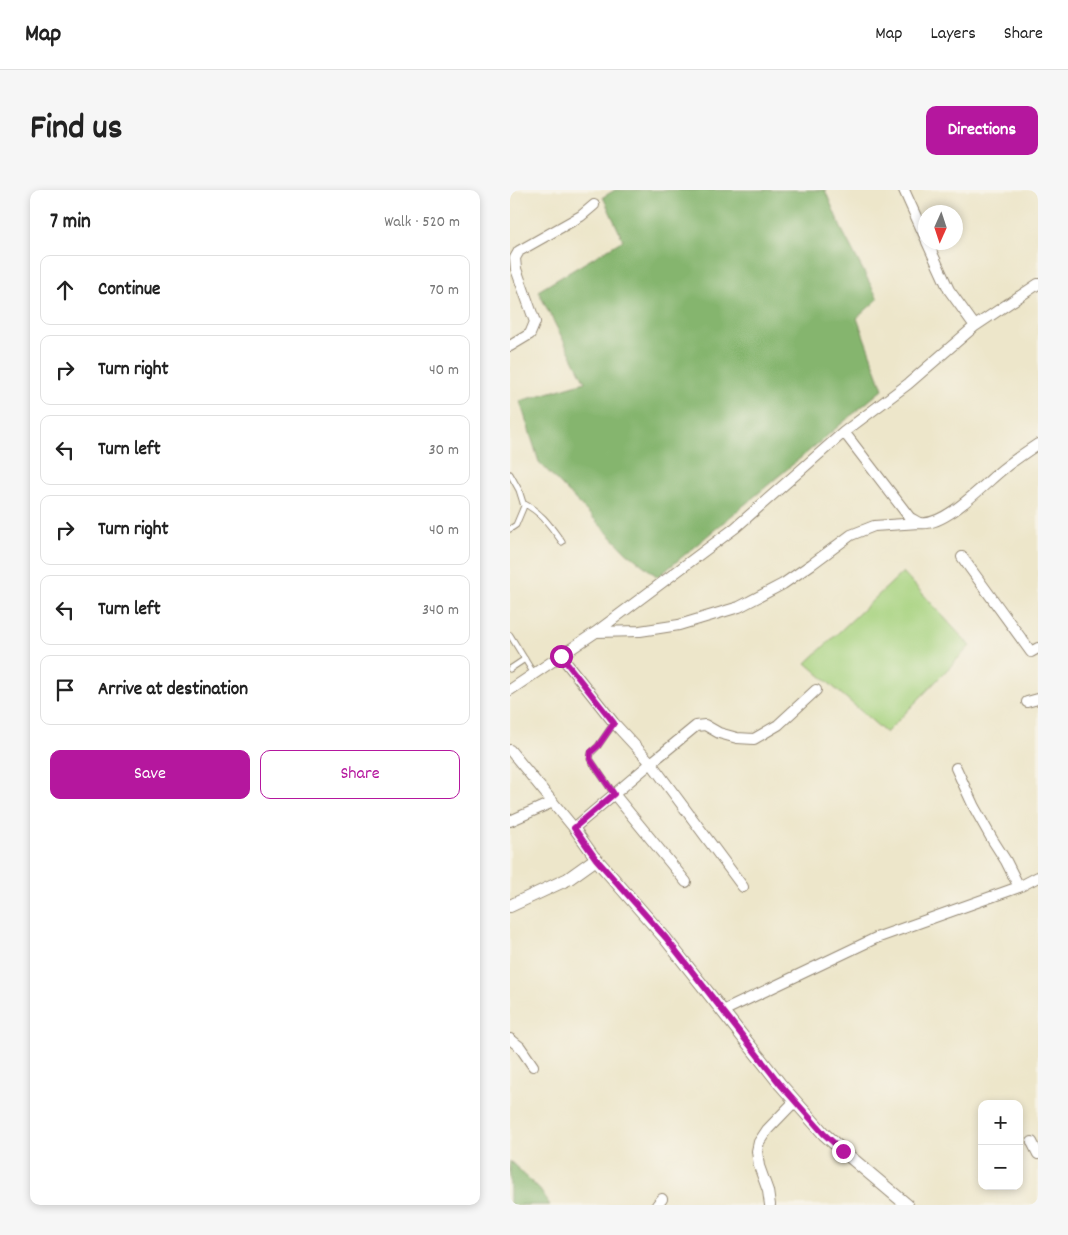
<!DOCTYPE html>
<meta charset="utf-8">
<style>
:root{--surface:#fff;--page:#f6f6f6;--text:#222;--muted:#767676;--line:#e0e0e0;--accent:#b5179e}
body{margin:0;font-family:Dekko,sans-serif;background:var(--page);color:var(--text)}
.controls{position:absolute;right:15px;bottom:15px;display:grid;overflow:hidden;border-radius:10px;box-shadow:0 2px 8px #0003}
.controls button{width:45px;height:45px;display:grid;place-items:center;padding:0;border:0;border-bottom:1px solid var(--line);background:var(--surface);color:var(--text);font:25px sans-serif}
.compass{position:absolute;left:408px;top:15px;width:45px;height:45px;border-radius:50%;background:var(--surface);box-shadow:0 2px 8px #0003;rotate:183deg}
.stop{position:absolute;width:15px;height:15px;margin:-11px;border:4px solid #b5179e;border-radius:50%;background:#fff}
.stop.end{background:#b5179e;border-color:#fff;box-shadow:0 1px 5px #0008}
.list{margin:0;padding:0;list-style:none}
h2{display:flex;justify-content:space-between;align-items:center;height:65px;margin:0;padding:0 20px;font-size:21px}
h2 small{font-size:16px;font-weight:400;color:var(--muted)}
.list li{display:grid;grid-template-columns:32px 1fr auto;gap:15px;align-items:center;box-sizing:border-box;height:70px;margin:0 10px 10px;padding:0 10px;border:1px solid var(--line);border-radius:10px}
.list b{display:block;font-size:19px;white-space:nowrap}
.list em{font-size:16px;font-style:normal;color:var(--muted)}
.actions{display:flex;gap:10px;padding:15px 20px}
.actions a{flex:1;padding:11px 0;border:1px solid var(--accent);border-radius:10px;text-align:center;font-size:18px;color:var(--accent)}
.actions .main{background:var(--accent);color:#fff}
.icon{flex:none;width:28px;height:28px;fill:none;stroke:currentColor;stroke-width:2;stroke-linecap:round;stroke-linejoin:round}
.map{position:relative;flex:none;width:528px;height:1015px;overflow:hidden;border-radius:10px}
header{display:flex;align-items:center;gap:30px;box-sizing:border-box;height:70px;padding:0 25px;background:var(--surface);border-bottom:1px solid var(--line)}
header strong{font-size:24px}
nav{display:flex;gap:28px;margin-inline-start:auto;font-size:18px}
.intro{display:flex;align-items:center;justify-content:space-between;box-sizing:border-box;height:120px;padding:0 30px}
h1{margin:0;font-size:35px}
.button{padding:12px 22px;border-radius:10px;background:var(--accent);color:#fff;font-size:18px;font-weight:700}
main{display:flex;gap:30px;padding:0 30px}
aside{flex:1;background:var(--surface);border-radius:10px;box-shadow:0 2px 8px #0003}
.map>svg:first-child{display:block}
</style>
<header>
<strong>Map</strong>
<nav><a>Map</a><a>Layers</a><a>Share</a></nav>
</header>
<div class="intro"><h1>Find us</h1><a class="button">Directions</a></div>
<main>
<aside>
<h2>7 min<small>Walk · 520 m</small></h2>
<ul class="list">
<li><svg class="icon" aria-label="ahead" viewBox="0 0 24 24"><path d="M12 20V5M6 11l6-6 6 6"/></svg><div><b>Continue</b></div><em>70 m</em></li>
<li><svg class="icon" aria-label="right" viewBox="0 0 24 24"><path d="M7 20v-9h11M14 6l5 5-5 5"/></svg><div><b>Turn right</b></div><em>40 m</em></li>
<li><svg class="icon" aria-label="left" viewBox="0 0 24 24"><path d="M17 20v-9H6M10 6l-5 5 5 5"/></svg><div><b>Turn left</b></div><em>30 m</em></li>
<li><svg class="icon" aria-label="right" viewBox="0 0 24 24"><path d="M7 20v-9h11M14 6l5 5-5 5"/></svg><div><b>Turn right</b></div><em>40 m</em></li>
<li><svg class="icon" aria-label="left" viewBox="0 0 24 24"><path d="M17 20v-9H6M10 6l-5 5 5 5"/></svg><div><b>Turn left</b></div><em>340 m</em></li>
<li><svg class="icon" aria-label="arrive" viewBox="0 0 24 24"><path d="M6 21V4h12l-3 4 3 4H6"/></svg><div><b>Arrive at destination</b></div></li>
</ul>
<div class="actions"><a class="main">Save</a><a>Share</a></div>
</aside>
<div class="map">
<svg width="528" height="1015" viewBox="0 0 528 1015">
<rect width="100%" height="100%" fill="#f7f3e8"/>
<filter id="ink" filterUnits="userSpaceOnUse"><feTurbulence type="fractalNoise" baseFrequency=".02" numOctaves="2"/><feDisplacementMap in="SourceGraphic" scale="10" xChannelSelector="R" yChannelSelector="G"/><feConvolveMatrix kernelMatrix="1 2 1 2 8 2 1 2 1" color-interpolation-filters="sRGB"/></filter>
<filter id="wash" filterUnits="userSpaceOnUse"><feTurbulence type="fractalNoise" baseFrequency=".0096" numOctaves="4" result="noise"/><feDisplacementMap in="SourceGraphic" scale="20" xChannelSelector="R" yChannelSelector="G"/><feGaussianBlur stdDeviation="1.12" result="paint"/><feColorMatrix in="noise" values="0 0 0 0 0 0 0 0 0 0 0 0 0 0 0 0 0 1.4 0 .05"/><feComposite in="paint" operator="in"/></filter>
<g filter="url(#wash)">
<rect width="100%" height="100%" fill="#ede6ca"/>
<path fill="#a7d380" stroke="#717e4f" d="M393,382l67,74 -84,87 -80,-70z"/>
<path fill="#85b56e" stroke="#607046" d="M105,0h210l16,38 37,71 -21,19 26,71 -225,188 -32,-25 -87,-90 -19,-61 65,-19 -47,-91 85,-51 -20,-43z
M0,971l30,29 10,15h-40z"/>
</g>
<g filter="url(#ink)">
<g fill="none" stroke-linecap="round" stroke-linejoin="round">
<defs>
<path id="service" d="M0,284l9,16 5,16 -8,19 -6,4
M13,313c19,10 26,21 39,39
M0,445l24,39
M0,479l15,-10
M104,533l-16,23 -7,7 -1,6 24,35"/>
<path id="minor" d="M394,0l22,49
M417,52l22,48 26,36
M0,156l20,-12 5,-12 -19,-53 -1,-11 4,-7 62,-35 13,-11
M334,242l66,86c3,1 6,4 10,5 25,4 64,-39 83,-54 11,-9 23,-17 35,-25
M452,367l69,95 7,-4
M86,442l44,-1 39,-6 60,-18 44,-23 29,-20 39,-29 23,-9 45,-3
M51,466l53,67 37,40 45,-37 9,-1 14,8 18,5 17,1 24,-14 38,-35
M0,500l86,-58 139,-104 109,-96 64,-48 67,-58 63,-42
M517,512l11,-3
M0,560l64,78 22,31
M446,578l18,39 18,32 14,22 13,26
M104,604l72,88
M0,631l43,-19
M64,638l77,-65 92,124
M213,821l153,-73 143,-51 19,-10
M0,849l10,8 13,19
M522,952l6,12
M147,1015l5,-6
M260,1015l-2,-14 -9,-25 -2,-15 2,-9 8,-12 28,-29"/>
<path id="tertiary" d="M0,716l58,-27 28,-20 69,79 115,146 44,50 19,17 64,54"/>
</defs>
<use href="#service" stroke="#948874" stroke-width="7"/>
<use href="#minor" stroke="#948874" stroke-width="12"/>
<use href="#tertiary" stroke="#948874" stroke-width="14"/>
<use href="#service" stroke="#fff" stroke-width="5"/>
<use href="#minor" stroke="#fff" stroke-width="10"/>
<use href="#tertiary" stroke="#fff" stroke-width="12"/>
</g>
</g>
<g fill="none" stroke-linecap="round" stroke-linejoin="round" filter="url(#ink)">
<path stroke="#b5179e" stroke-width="6" d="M51,466l53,67 -16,23 -7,6 -1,7 24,35 -40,34 22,31 70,79 114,146 44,50 19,17"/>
</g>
</svg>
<div class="controls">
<button>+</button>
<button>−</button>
</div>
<svg class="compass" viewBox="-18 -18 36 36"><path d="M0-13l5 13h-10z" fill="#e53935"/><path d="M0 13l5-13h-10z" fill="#767676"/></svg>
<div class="stop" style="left:51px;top:466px"></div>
<div class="stop end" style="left:333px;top:961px"></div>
</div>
</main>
